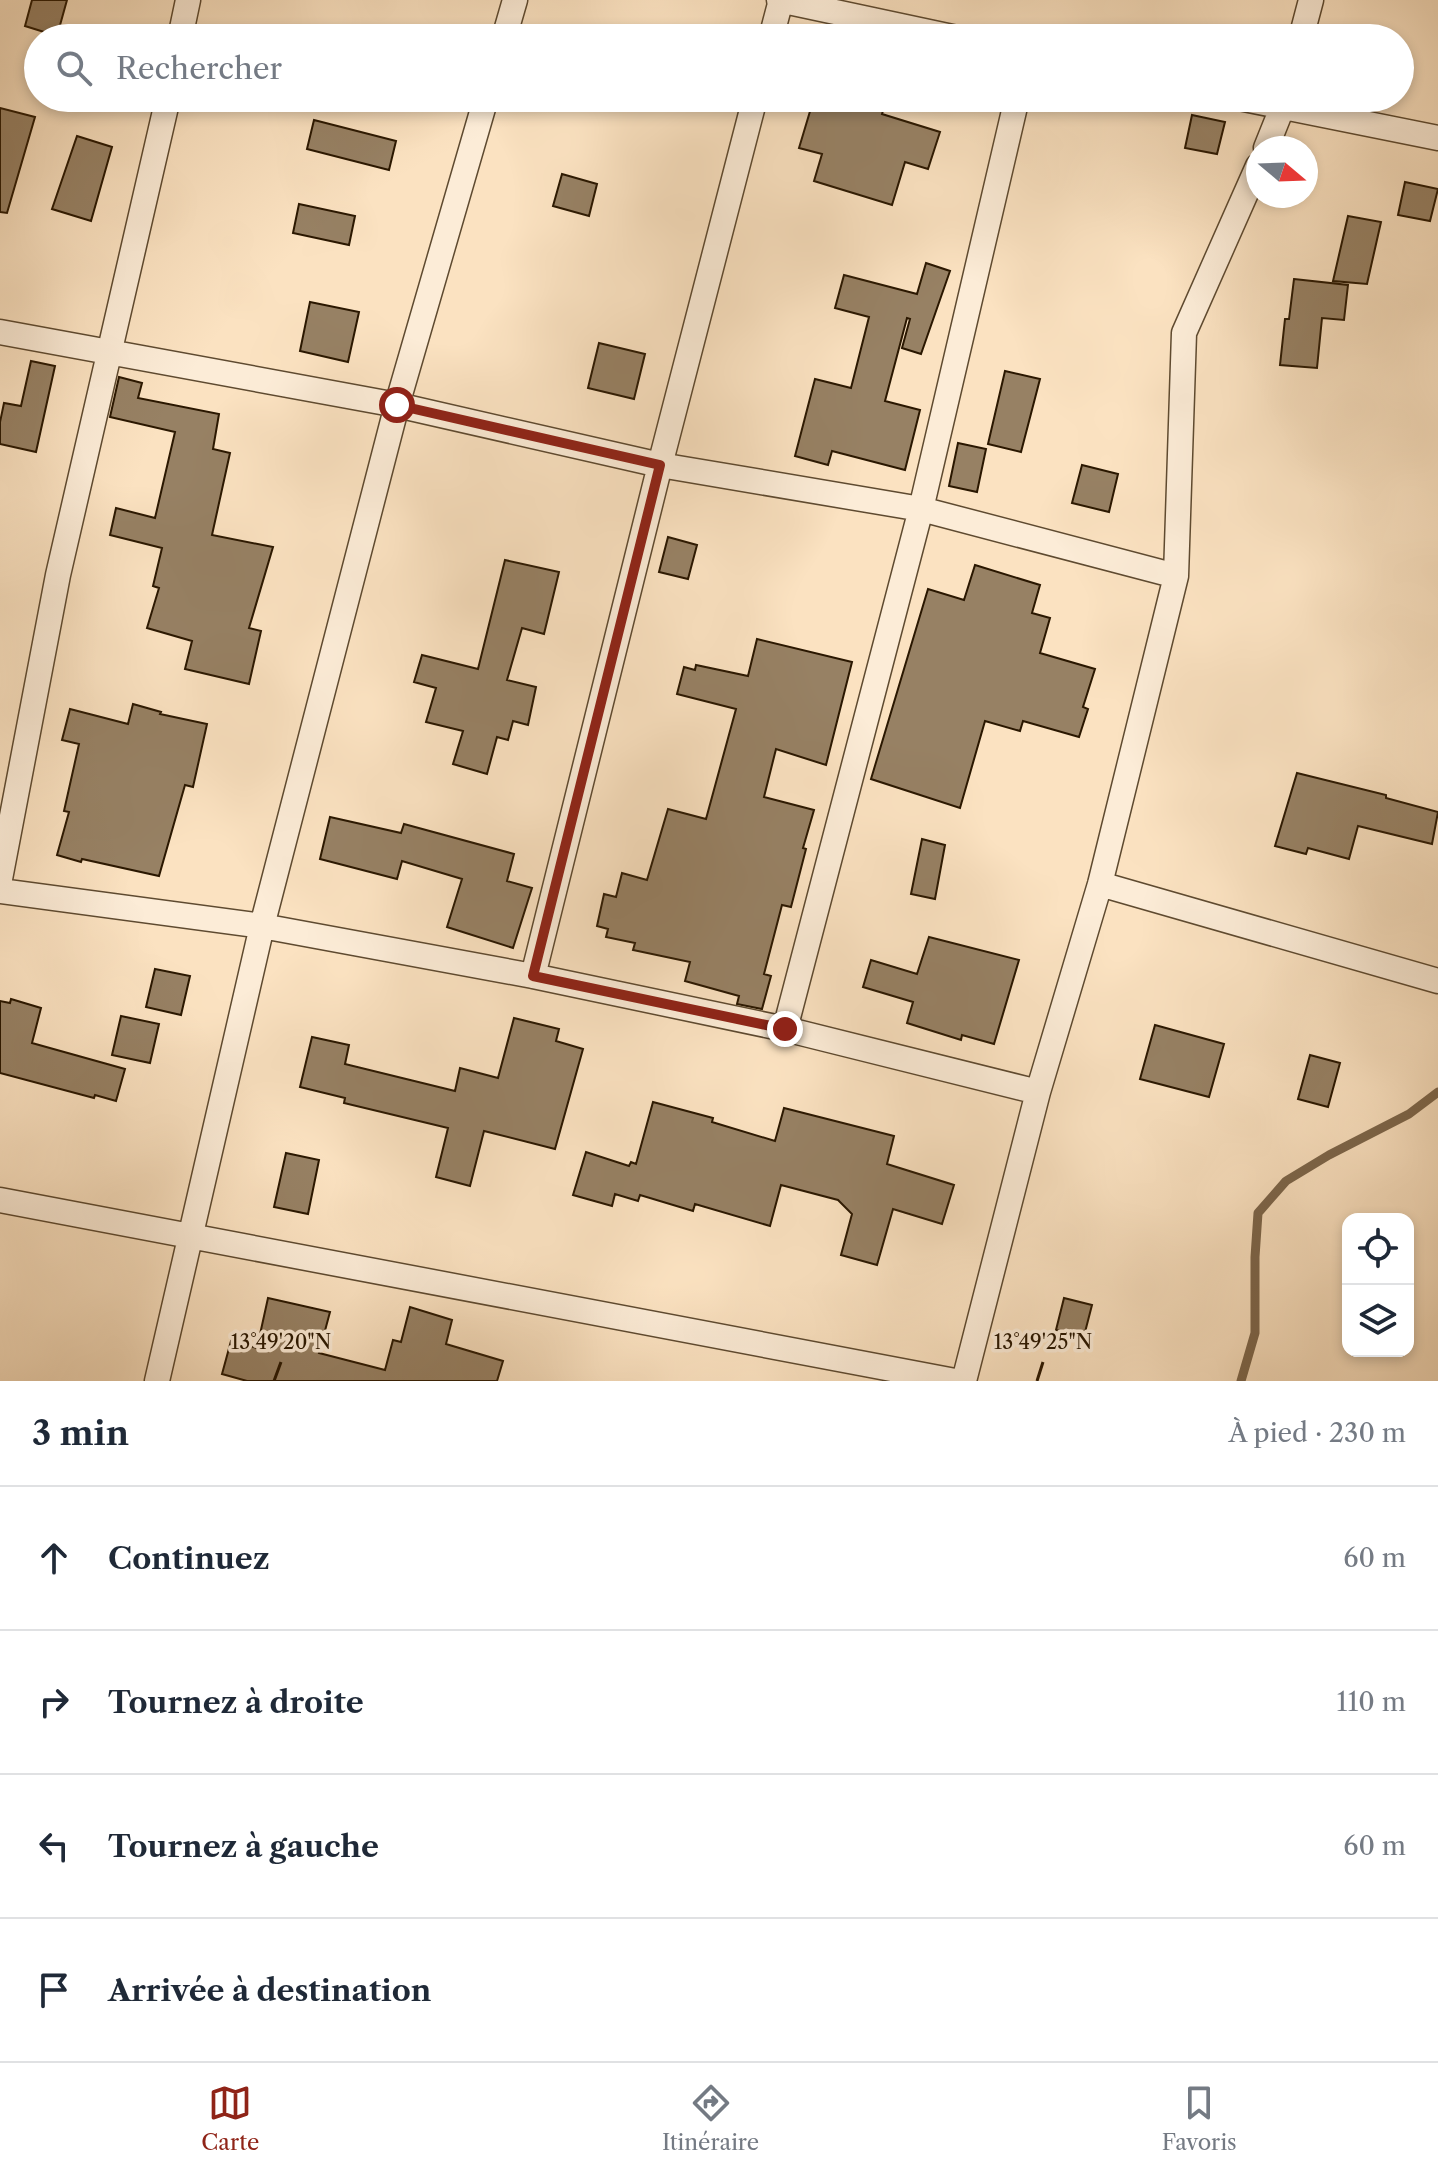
<!DOCTYPE html>
<html lang="fr">
<meta charset="utf-8">
<style>
:root{--surface:#fff;--page:#f6f6f7;--text:#1f2937;--muted:#747a83;--line:#e0e1e3;--accent:#8f2418}
body{margin:0;font-family:"Libre Caslon Text",serif;background:var(--page);color:var(--text)}
.controls{position:absolute;right:24px;bottom:24px;display:grid;overflow:hidden;border-radius:16px;box-shadow:0 4px 12px #0003}
.controls button{width:72px;height:72px;display:grid;place-items:center;padding:0;border:0;border-bottom:2px solid var(--line);background:var(--surface);color:var(--text);font:40px sans-serif}
.compass{position:absolute;left:1246px;top:136px;width:72px;height:72px;border-radius:50%;background:var(--surface);box-shadow:0 4px 12px #0003;rotate:109deg}
.stop{position:absolute;width:24px;height:24px;margin:-18px;border:6px solid #8f2418;border-radius:50%;background:#fff}
.stop.end{background:#8f2418;border-color:#fff;box-shadow:0 2px 8px #0008}
.list{margin:0;padding:0;list-style:none}
h2{display:flex;justify-content:space-between;align-items:center;height:104px;margin:0;padding:0 32px;font-size:34px}
h2 small{font-size:26px;font-weight:400;color:var(--muted)}
.list li{display:grid;grid-template-columns:52px 1fr auto;gap:24px;align-items:center;box-sizing:border-box;height:144px;padding:0 32px;border-top:2px solid var(--line)}
.list b{display:block;font-size:30px;white-space:nowrap}
.list em{font-size:26px;font-style:normal;color:var(--muted)}
.icon{flex:none;width:44px;height:44px;fill:none;stroke:currentColor;stroke-width:2;stroke-linecap:round;stroke-linejoin:round}
.map{position:relative;flex:none;width:1438px;height:1381px;overflow:hidden}
.search{position:absolute;background:var(--surface);box-shadow:0 4px 12px #0003;left:24px;right:24px;top:24px;height:88px;display:flex;align-items:center;gap:20px;box-sizing:border-box;padding:0 28px;border-radius:44px;color:var(--muted);font-size:30px}
.sheet{height:680px;background:var(--surface)}
nav{display:flex;justify-content:space-around;align-items:center;box-sizing:border-box;height:112px;border-top:2px solid var(--line);background:var(--surface);font-size:22px;color:var(--muted)}
nav a{display:grid;justify-items:center;gap:4px}
nav .on{color:var(--accent)}
.map>svg:first-child{display:block}
</style>
<div class="map">
<svg width="1438" height="1381" viewBox="0 0 1438 1381">
<rect width="100%" height="100%" fill="#fbe2c1"/>
<filter id="stains"><feTurbulence type="fractalNoise" baseFrequency=".0025" numOctaves="4"/><feColorMatrix values="0 0 0 0 .2 0 0 0 0 .09 0 0 0 0 .02 0 0 0 .5 -.17"/></filter>
<radialGradient id="worn" r=".72"><stop offset=".6" stop-color="#630" stop-opacity="0"/><stop offset="1" stop-color="#630" stop-opacity=".3"/></radialGradient>
<g fill="none" stroke-linecap="round" stroke-linejoin="round">
<path stroke="#7d674c" stroke-width="9" d="M1241,1381l14,-48v-76l3,-44 28,-32 43,-26 80,-41 29,-22"/>
</g>
<path fill="#978164" stroke="#2a1700" stroke-width="2" d="M32,0h35l-10,36 -32,-10z
M814,98h73l-5,16 58,18 -12,37 -23,-7 -13,43 -78,-24 8,-27 -23,-6z
M0,108l35,9 -28,96 -7,-1z
M1192,115l33,7 -8,32 -32,-6z
M314,120l82,21 -7,29 -82,-21z
M77,136l35,11 -21,74 -39,-12z
M562,174l35,10 -8,32 -36,-10z
M1405,182l33,7 -8,32 -32,-6z
M299,204l56,12 -6,29 -56,-12z
M1348,216l33,6 -14,62 -34,-3z
M926,263l24,8 -29,83 -19,-6 8,-29 -3,-1 -22,83 35,9 -15,60 -73,-19 -4,14 -33,-9 20,-77 36,9 18,-71 -34,-9 9,-33 73,19z
M1294,279l54,6 -4,35 -22,-2 -5,50 -37,-3 5,-46h4z
M310,302l49,10 -11,50 -48,-11z
M599,343l46,11 -11,45 -46,-11z
M31,361l24,5 -19,86 -36,-8v-22l4,-19 17,3z
M1005,371l35,8 -19,73 -33,-8z
M119,377l23,6 -4,15 81,16 -6,35 17,4 -18,82 61,12 -24,81 12,3 -12,53 -64,-15 7,-28 -45,-13 12,-40 -6,-2 9,-38 -52,-13 6,-27 39,10 20,-86 -65,-15z
M958,443l28,6 -9,43 -28,-6z
M1082,465l36,9 -9,38 -37,-9z
M668,537l29,8 -9,34 -29,-7z
M505,560l54,12 -15,62 -22,-6 -15,52 29,7 -8,38 -15,-4 -5,19 -11,-3 -10,37 -34,-10 10,-33 -37,-9 10,-34 -22,-6 8,-27 56,14z
M975,565l65,20 -8,28 18,5 -10,35 55,16 -12,38 5,2 -9,28 -56,-16 -3,10 -35,-10 -25,87 -89,-29 57,-190 36,11z
M757,639l95,23 -26,103 -50,-16 -12,48 50,13 -11,38 3,1 -15,58 -9,-2 -18,69 7,2 -9,33 -25,-5 2,-8 -54,-15 5,-19 -57,-12 2,-7 -29,-6 2,-8 -11,-3 7,-32 12,3 6,-24 25,7 21,-71 38,10 30,-110 -59,-15 7,-27 11,3 1,-5 52,11z
M133,704l28,8 -1,2 47,10 -14,63 -8,-2 -26,91 -77,-17 -1,3 -24,-7 12,-43 -5,-1 15,-67 -17,-4 8,-31 58,15z
M1297,773l89,22v3l52,14 -6,32 -74,-18 -9,33 -41,-11 -2,6 -31,-8z
M330,817l71,16 3,-9 110,30 -7,27 25,7 -19,60 -66,-21 15,-48 -60,-18 -5,18 -77,-20z
M922,839l23,6 -10,54 -24,-5z
M929,937l90,23 -25,84 -32,-9 -1,5 -54,-17 6,-21 -50,-15 8,-27 46,14z
M155,969l35,7 -9,39 -35,-8z
M11,999l30,9 -9,35 93,26 -9,32 -21,-6 -1,3 -94,-25v-72l10,2z
M121,1016l38,8 -9,39 -38,-8z
M514,1018l45,11 -3,12 27,8 -28,100 -71,-18 -14,55 -34,-9 12,-49 -104,-25 1,-5 -45,-11 12,-50 37,8 -4,19 110,27 5,-23 38,10z
M1155,1025l69,19 -15,53 -69,-18z
M1310,1055l30,8 -12,44 -30,-8z
M653,1102l60,16 -1,4 63,19 9,-33 110,28 -7,28 67,21 -12,39 -49,-15 -16,56 -36,-10 11,-41 -14,-14 -57,-15 -11,41 -75,-22 -2,7 -53,-16 -2,6 -23,-7 -3,12 -39,-11 13,-43 43,14 2,-4 5,2z
M286,1153l33,7 -11,54 -34,-7z
M268,1298l62,14 -11,41 66,17 8,-30 8,2 9,-35 42,13 -6,24 57,17 -6,20h-250l-25,-7 9,-33 26,7z
M1064,1298l28,7 -8,31 -28,-6z"/>
<g fill="none" stroke-linecap="round" stroke-linejoin="round">
<defs>
<path id="street" d="M779,0l178,38
M180,38l8,-38
M504,38l11,-38
M771,38l10,-38
M1301,38l10,-38
M1239,98l199,40
M1266,148l20,-50
M0,332l397,73 263,60 261,44 255,67
M0,879l58,-304 110,-477
M1100,884l338,97
M0,891l262,35 271,50 252,53 253,63
M533,976l127,-511 95,-367
M785,1029l136,-520 96,-411
M0,1200l955,181
M157,1381l105,-455 135,-521 89,-307
M964,1381l74,-289 62,-208 76,-308 8,-243 74,-167"/>
</defs>
<use href="#street" stroke="#5e4a30" stroke-width="27"/>
<use href="#street" stroke="#fcecd7" stroke-width="24"/>
</g>
<g fill="none" stroke-linecap="round" stroke-linejoin="round">
<path stroke="#8f2418" stroke-width="10" d="M397,405l263,60 -127,511 252,53"/>
</g>
<path fill="none" stroke="#2a1700" stroke-width="3" d="M274,1381l7,-19M1037,1381l6,-19"/>
<g font-size="20" text-anchor="middle" fill="#2a1700" stroke="#fcecd7" stroke-width="7" stroke-linejoin="round" paint-order="stroke">
<text x="281" y="1349">13°49'20"N</text>
<text x="1043" y="1349">13°49'25"N</text>
</g>
<rect width="100%" height="100%" filter="url(#stains)"/>
<rect width="100%" height="100%" fill="url(#worn)"/>
</svg>
<div class="controls">
<button><svg class="icon" aria-label="locate" viewBox="0 0 24 24"><circle cx="12" cy="12" r="6"/><path d="M12 2v4M12 18v4M2 12h4M18 12h4"/></svg></button>
<button><svg class="icon" aria-label="layers" viewBox="0 0 24 24"><path d="M12 4l9 5-9 5-9-5zM3 14l9 5 9-5"/></svg></button>
</div>
<svg class="compass" viewBox="-18 -18 36 36"><path d="M0-13l5 13h-10z" fill="#e53935"/><path d="M0 13l5-13h-10z" fill="#747a83"/></svg>
<div class="stop" style="left:397px;top:405px"></div>
<div class="stop end" style="left:785px;top:1029px"></div>
<div class="search"><svg class="icon" aria-label="search" viewBox="0 0 24 24"><circle cx="10" cy="10" r="6"/><path d="M15 15l6 6"/></svg>Rechercher</div>
</div>
<section class="sheet">
<h2>3 min<small>À pied · 230 m</small></h2>
<ul class="list">
<li><svg class="icon" aria-label="ahead" viewBox="0 0 24 24"><path d="M12 20V5M6 11l6-6 6 6"/></svg><div><b>Continuez</b></div><em>60 m</em></li>
<li><svg class="icon" aria-label="right" viewBox="0 0 24 24"><path d="M7 20v-9h11M14 6l5 5-5 5"/></svg><div><b>Tournez à droite</b></div><em>110 m</em></li>
<li><svg class="icon" aria-label="left" viewBox="0 0 24 24"><path d="M17 20v-9H6M10 6l-5 5 5 5"/></svg><div><b>Tournez à gauche</b></div><em>60 m</em></li>
<li><svg class="icon" aria-label="arrive" viewBox="0 0 24 24"><path d="M6 21V4h12l-3 4 3 4H6"/></svg><div><b>Arrivée à destination</b></div></li>
</ul>
</section>
<nav>
<a class="on"><svg class="icon" aria-label="map" viewBox="0 0 24 24"><path d="M3 6l6-2 6 2 6-2v14l-6 2-6-2-6 2zM9 4v14M15 6v14"/></svg>Carte</a>
<a><svg class="icon" aria-label="directions" viewBox="0 0 24 24"><path d="M12 3l9 9-9 9-9-9zM9 14v-3h6M13 9l2 2-2 2"/></svg>Itinéraire</a>
<a><svg class="icon" aria-label="saved" viewBox="0 0 24 24"><path d="M7 4h10v16l-5-4-5 4z"/></svg>Favoris</a>
</nav>
